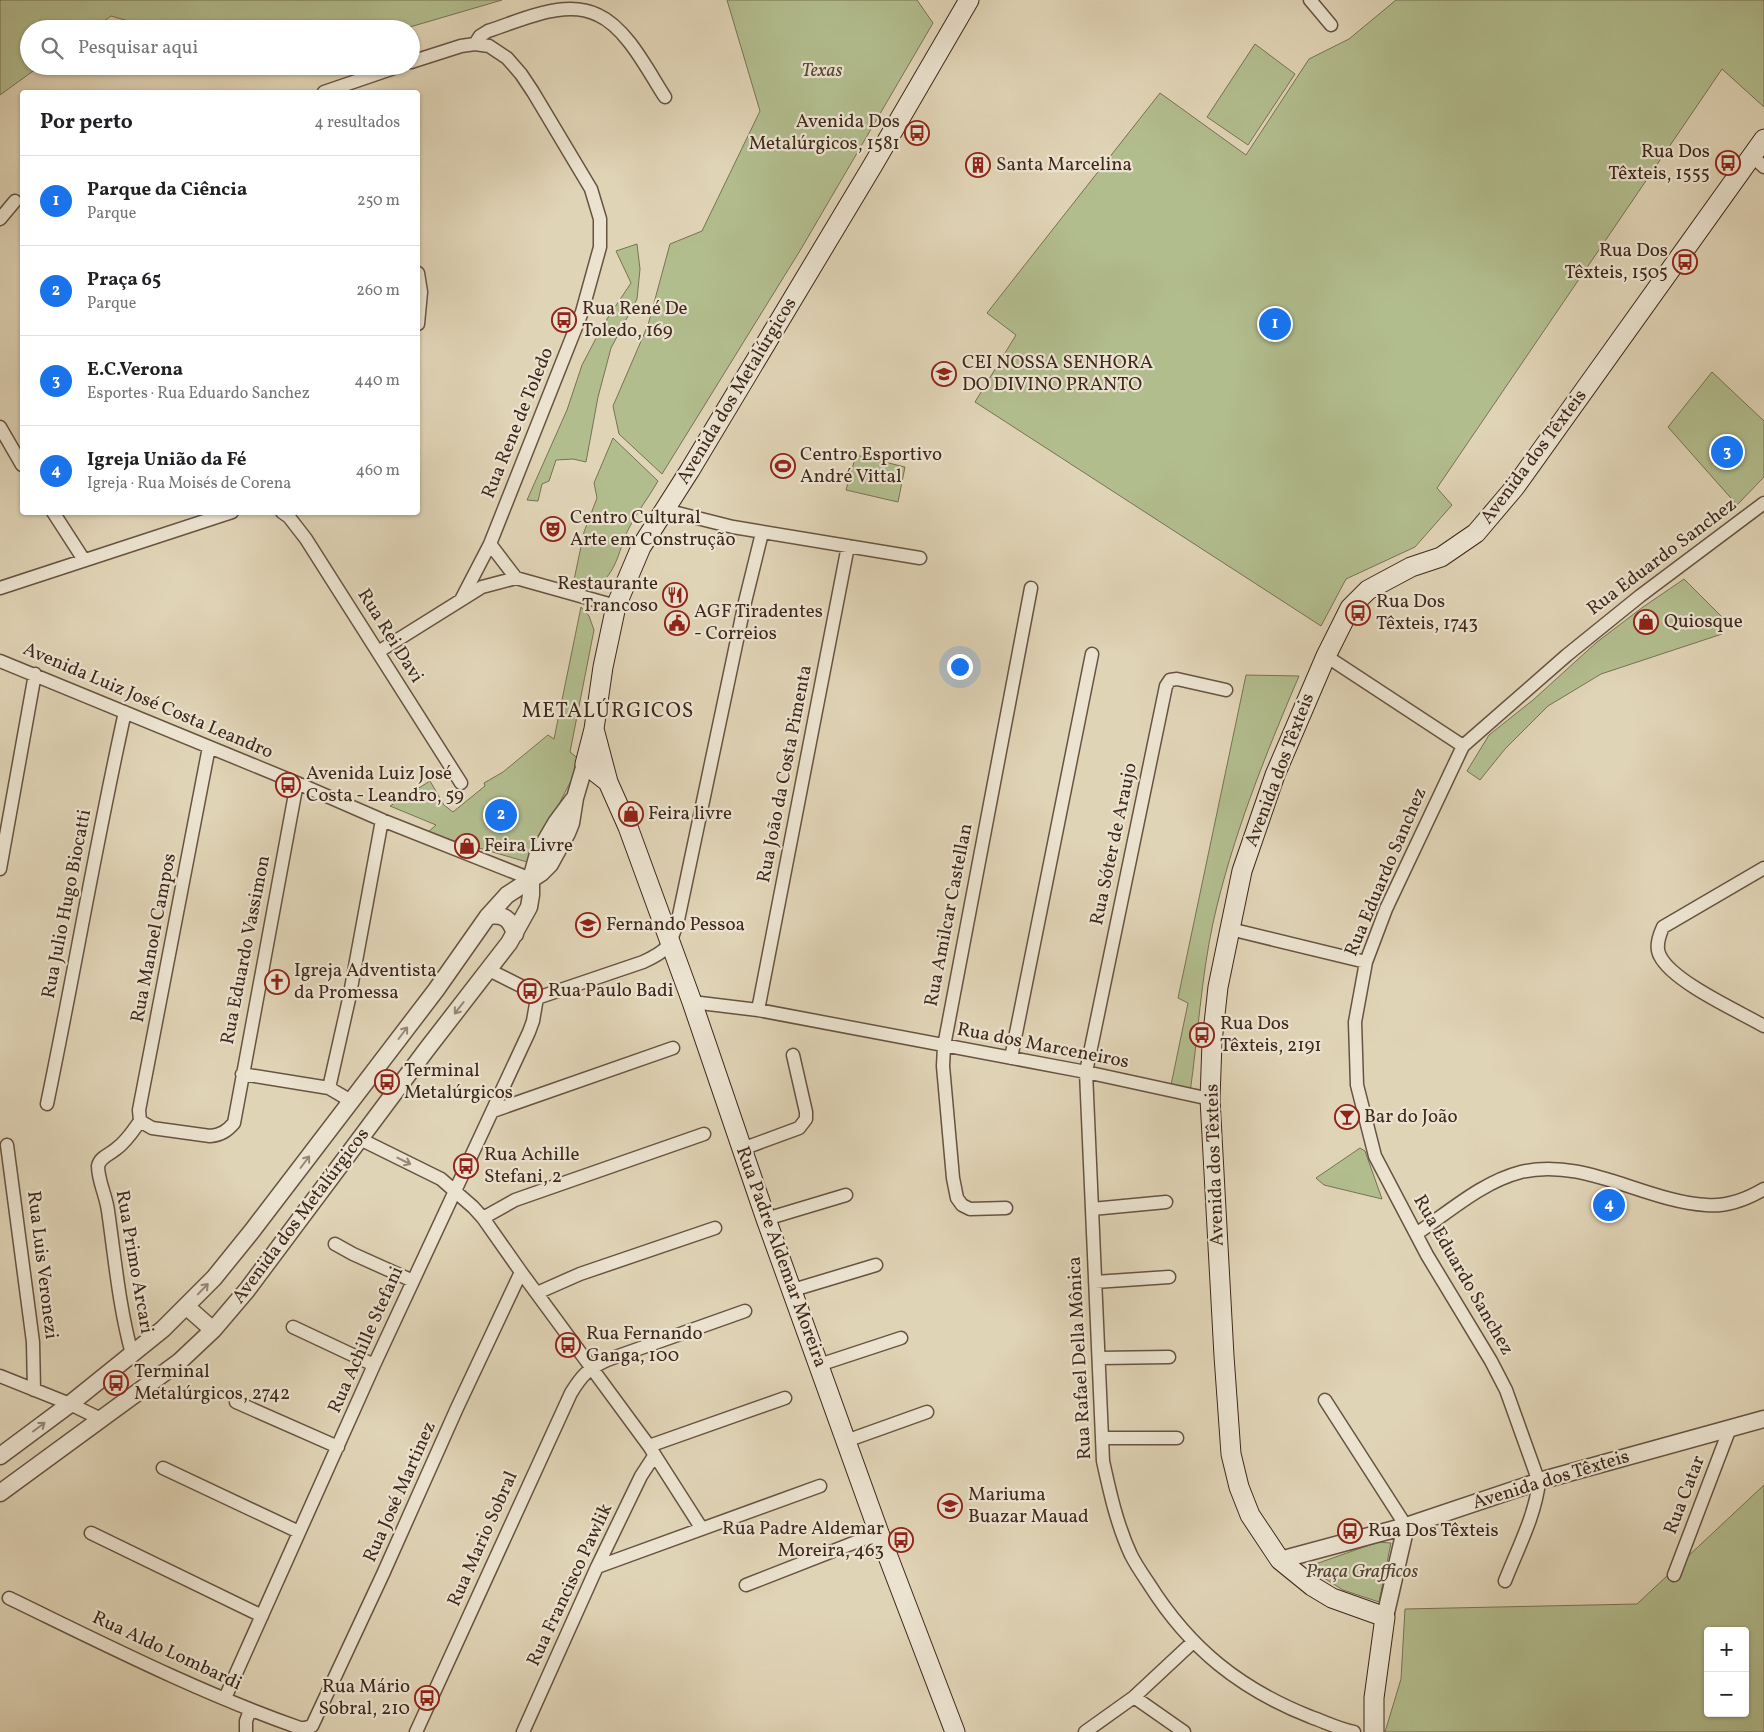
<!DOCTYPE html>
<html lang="pt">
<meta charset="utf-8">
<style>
:root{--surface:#fff;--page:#f2f2f2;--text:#202124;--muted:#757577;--line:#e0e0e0;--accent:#1a73e8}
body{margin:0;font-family:Vollkorn,serif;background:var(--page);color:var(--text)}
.controls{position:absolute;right:15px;bottom:15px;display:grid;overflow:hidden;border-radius:5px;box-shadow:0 1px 4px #0004}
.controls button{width:45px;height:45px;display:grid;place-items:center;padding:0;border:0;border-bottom:1px solid var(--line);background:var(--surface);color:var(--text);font:25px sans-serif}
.you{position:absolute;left:959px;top:666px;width:18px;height:18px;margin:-12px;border:4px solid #fff;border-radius:50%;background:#1a73e8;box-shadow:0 0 0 8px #1a73e833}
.badge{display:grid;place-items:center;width:32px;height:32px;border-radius:50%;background:var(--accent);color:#fff;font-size:16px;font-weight:700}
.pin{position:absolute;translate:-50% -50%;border:2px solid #fff;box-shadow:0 1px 5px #0006}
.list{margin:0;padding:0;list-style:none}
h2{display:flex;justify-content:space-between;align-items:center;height:65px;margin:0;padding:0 20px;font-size:21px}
h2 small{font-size:16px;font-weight:400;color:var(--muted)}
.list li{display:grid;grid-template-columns:32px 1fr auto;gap:15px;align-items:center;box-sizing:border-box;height:90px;padding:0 20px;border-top:1px solid var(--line)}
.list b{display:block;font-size:19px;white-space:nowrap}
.list p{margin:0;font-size:16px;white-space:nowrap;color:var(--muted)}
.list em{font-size:16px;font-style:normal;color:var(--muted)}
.icon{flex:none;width:28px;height:28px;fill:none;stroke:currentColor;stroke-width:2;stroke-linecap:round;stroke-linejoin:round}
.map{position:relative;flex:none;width:1764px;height:1732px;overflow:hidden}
.search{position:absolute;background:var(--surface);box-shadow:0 1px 4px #0004;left:20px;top:20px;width:400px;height:55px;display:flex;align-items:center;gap:12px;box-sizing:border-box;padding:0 18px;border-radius:28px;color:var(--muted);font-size:19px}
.panel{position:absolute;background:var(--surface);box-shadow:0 1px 4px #0004;left:20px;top:90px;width:400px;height:425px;border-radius:5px}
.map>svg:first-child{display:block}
</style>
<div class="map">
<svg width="1764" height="1732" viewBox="0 0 1764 1732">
<rect width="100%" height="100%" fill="#e0d4b6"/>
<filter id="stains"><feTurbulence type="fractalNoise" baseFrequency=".004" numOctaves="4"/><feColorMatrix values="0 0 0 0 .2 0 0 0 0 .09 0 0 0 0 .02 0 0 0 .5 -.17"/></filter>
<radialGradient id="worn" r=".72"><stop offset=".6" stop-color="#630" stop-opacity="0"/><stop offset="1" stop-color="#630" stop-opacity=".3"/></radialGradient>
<path fill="#b2bd8e" stroke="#787255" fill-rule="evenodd" d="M0,0h502l-99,29h-247l-45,-13 -18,13h-64v37h11l-40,29z
M727,0h190l16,23 -132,226 -139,225 -43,-40 -6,-28 35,-81 22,-81 32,-13 58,-120z
M1396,0h368v107l-42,-38 -285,419 15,17 -37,42 -69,32 -25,47 -346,-224 41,-67 -29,-22 173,-220 86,62 63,-96 40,-20z
M1255,44l40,30 -47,71 -41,-28z
M637,244l3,25 -3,30 -26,49 -13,49 -12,65 -13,-3 -17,1 -7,21 -7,3 -4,17 -11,-1 40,-90 15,-45 21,-40 28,-42 -15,-32z
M1712,372l52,49v56l-27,28 -69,-78z
M613,438l45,43c-9,16 -21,31 -29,47 -10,20 -11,41 -29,56l-26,-4 10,-48 13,-34 -3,-15z
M856,455l49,12 -7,35 -52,-12z
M1684,579l38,38v17l-121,40 -53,32 -43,43 -25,31 -13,-9 22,-36 44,-35 64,-58 46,-35z
M581,607l8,9 5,14 -24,122 10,8 -7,17 -11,21 -17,36 -18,28 -100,-29 9,-8 -46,-19 40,-25 14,24 9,7 32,-26 -1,-3 19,-11 45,-37 6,4z
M1246,675l53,1c-34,80 -67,161 -86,247 -12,56 -15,113 -23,170l-19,-8 17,-82 -10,-5z
M1360,1148l5,3 17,48 -58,-14 -8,-7z
M1764,1485v247h-379l16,-53 4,-70 232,-5zM1708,1631h37v82h-37z
M1378,1542l13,1 -12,59 -36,-12 -36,-23z"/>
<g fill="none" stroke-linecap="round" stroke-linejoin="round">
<defs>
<path id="minor" d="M1310,0l21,25
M475,44l5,-8 8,-5c22,-7 46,-18 69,-21 13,-2 29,-1 41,5 29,13 50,56 67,82
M411,62l50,-16 14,-2 14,2 18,12 14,16 12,18 58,97 9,30v28l-18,65 -92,232 26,34
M324,92l76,-26
M1752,156l12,11
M0,219l15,-18
M418,273l3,19 -3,32
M0,427l22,38
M665,510l68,17 187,31
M53,512l31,48
M282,512l7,5 17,22 155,244
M0,588l232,-76
M462,598l28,-54
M378,652l104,-65 34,-9 100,28
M1326,656l137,90
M0,661l297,122 85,37 149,59
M1226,690l-49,-11 -7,1 -4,6 -80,386 17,389c7,32 14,64 28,94 5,10 12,20 18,29 41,65 91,105 162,133 14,5 28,12 43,15
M209,747l-70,363 1,11 12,7 58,8c11,-1 17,-5 24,-13l63,-340
M1764,868l-101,59c-4,9 -8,20 -3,29 13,26 78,55 104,70
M0,869l35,-195
M1230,929l136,33
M489,970l32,16 16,12
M537,998l106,-36c26,-12 26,-15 35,-42l67,-318 17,-69
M692,1002l66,8 328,62 124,27
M758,1010l90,-464
M1011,1058l81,-404
M242,1074l87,14 22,13
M329,1088l20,-89 33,-179
M47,1104c27,-130 49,-262 78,-392
M493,1111l180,-63
M360,1139l81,40 32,28 10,11 38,54 128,174 53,83
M7,1145l26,197 1,48
M742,1149l57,-21 7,-9v-7l-13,-57
M1006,1208l-36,1 -8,-4 -5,-7 -4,-20 -10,-112 1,-20 87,-458
M1092,1209l74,-7
M483,1218l32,-18 189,-66
M766,1219l80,-24
M1416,1234c33,-22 66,-52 105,-62 63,-15 123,29 185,33 21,2 41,-6 58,-16
M335,1244l18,10 60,27
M1095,1282l74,-5
M793,1290l83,-25
M537,1293l43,-19 135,-46
M293,1327l81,38
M132,1354c-13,-47 -17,-95 -24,-143 -2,-16 -10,-30 -10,-45 2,-9 11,-11 18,-17 10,-7 17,-18 24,-28
M1099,1358l70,-1
M819,1365l82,-27
M0,1376l70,28 31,15
M1325,1400l81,126
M236,1402l102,45
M1102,1438h75
M846,1441l81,-29
M649,1446l136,-48
M163,1468l136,64
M91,1533l171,83
M597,1567l223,-81
M1674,1575l56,-147
M1505,1581c13,-33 30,-65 34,-99l-33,-92 -15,-29 -64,-106 -52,-99 -18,-71 -2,-63 11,-60 20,-53 77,-163 104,-91 73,-59 124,-93
M746,1585l133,-52
M9,1598c95,46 191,95 291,130h5l7,-2 71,-152 74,-166 64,-136
M1134,1697l50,35
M225,1698l149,-333 155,-333 4,-11 4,-23
M246,1732v-11l4,-11
M416,1732l155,-339c11,-18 17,-24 36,-33l138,-49
M523,1732l74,-165 44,-91 13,-20
M1085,1732l49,-35 59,-55"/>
<path id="tertiary" d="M488,916c16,-2 22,2 27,18
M187,1307l26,23
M0,1456l70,-52 93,-75 51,-51 38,-47 184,-241 52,-74 19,-21 34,-22 9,-9 17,-31 4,-10 4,-25 10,-34
M0,1493l179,-131 34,-32 34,-40 180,-241 82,-106 20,-36 2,-12v-16l7,-25 18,-31 17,-23
M1280,1560l126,-34 137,-46 221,-61
M1385,1617l21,-91"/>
<path id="secondary" d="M594,729l14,53 20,45 64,175 74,217 113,314 76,199
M608,782l-23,-18 9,-35 9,-62 13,-61 25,-59 49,-77 183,-305 96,-165
M1374,1732v-34l11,-81 -53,-19 -20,-12 -32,-26 -30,-45 -11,-28 -8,-33 -7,-98 -14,-257 2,-57 6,-55 24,-116 33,-96 51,-119 24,-48 18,-18 43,-23 30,-10 35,-24 39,-46 249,-348"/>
</defs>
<use href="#minor" stroke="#675342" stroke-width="15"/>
<use href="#tertiary" stroke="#675342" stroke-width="19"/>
<use href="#secondary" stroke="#3f281c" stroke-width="21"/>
<use href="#minor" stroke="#ebe3d0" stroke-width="12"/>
<use href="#tertiary" stroke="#ebe3d0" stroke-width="16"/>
<use href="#secondary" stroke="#ebe3d0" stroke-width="19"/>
</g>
<defs><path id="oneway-shaft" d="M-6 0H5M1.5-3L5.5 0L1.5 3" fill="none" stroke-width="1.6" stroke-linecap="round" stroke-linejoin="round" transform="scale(1.25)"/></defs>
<g stroke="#958676">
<use href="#oneway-shaft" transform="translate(459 1008) rotate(128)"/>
<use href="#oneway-shaft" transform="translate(403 1033) rotate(-53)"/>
<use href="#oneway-shaft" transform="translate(404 1161) rotate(26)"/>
<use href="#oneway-shaft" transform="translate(305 1162) rotate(-53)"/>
<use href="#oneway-shaft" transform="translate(203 1289) rotate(-46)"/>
<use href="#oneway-shaft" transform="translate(39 1427) rotate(-37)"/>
</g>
<defs>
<symbol id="bus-ring" viewBox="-11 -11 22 22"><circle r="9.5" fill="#ebe3d0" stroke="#8f2418" stroke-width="1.5"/><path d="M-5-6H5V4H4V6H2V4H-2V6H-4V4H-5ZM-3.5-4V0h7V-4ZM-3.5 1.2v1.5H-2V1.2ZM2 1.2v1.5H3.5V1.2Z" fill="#8f2418"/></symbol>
<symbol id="building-ring" viewBox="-11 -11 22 22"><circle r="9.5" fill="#ebe3d0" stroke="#8f2418" stroke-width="1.5"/><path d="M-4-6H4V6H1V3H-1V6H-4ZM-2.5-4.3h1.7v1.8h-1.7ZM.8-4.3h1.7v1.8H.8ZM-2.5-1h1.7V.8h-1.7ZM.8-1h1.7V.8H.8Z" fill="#8f2418"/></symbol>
<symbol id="school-ring" viewBox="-11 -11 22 22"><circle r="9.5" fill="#ebe3d0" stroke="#8f2418" stroke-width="1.5"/><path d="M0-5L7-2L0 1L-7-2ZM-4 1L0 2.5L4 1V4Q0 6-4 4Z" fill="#8f2418"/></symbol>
<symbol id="stadium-ring" viewBox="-11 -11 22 22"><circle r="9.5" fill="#ebe3d0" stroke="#8f2418" stroke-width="1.5"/><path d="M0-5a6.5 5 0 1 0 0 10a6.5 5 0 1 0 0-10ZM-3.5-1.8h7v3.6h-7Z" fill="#8f2418"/></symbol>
<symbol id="theatre-ring" viewBox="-11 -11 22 22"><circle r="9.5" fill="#ebe3d0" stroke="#8f2418" stroke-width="1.5"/><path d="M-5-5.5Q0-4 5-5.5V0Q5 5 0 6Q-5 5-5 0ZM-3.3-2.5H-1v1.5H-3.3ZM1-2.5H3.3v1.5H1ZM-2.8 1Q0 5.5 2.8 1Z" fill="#8f2418"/></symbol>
<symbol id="restaurant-ring" viewBox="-11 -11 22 22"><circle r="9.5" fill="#ebe3d0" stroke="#8f2418" stroke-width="1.5"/><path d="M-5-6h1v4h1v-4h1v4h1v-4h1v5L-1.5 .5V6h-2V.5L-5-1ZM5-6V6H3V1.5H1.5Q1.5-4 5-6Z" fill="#8f2418"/></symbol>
<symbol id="shop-ring" viewBox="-11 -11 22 22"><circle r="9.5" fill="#ebe3d0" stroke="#8f2418" stroke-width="1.5"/><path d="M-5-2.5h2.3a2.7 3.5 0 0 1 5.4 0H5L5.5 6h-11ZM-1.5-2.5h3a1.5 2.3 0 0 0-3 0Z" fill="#8f2418"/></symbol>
<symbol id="civic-ring" viewBox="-11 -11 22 22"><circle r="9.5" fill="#ebe3d0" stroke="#8f2418" stroke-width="1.5"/><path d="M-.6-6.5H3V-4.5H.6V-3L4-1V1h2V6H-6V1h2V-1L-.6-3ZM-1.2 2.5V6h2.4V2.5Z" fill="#8f2418"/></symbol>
<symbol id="church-ring" viewBox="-11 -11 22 22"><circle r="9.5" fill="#ebe3d0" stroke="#8f2418" stroke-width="1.5"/><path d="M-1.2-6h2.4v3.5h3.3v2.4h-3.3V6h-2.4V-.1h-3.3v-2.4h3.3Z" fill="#8f2418"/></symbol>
<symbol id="bar-ring" viewBox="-11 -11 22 22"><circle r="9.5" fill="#ebe3d0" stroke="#8f2418" stroke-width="1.5"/><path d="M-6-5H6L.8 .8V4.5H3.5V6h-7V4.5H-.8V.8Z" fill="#8f2418"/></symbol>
</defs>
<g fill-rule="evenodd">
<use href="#bus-ring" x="903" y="119" width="28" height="28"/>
<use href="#bus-ring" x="1714" y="149" width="28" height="28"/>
<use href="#building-ring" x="964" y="151" width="28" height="28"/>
<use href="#bus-ring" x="1671" y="248" width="28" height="28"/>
<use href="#bus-ring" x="550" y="306" width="28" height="28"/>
<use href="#school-ring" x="930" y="360" width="28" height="28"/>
<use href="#stadium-ring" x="769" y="452" width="28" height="28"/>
<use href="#theatre-ring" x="539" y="515" width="28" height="28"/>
<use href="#restaurant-ring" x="661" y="581" width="28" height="28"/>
<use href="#bus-ring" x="1344" y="599" width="28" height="28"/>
<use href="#shop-ring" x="1632" y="608" width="28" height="28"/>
<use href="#civic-ring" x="663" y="609" width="28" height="28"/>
<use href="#bus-ring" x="274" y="771" width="28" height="28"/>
<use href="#shop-ring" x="617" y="800" width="28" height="28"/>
<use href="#shop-ring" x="453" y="832" width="28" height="28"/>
<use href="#school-ring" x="574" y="911" width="28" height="28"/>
<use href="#church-ring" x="263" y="968" width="28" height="28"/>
<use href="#bus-ring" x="516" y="977" width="28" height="28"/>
<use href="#bus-ring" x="1188" y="1021" width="28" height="28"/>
<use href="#bus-ring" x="373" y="1068" width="28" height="28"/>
<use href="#bar-ring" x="1333" y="1103" width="28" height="28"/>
<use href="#bus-ring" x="452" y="1152" width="28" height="28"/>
<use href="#bus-ring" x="554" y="1331" width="28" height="28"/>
<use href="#bus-ring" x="102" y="1369" width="28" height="28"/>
<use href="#school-ring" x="936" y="1492" width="28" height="28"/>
<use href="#bus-ring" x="1336" y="1517" width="28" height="28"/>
<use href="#bus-ring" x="887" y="1526" width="28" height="28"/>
<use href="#bus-ring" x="413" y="1684" width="28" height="28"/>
</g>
<g text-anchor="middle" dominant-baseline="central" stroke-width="4.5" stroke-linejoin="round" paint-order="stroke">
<g font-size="19" font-style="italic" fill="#564633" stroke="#ebe3d0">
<text x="822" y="71">Texas</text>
<text x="1362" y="1572">Praça Grafficos</text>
</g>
<g font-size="19" fill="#3f281c" stroke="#ebe3d0" text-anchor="start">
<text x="900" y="122" text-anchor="end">Avenida Dos<tspan x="900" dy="22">Metalúrgicos, 1581</tspan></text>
<text x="1710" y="152" text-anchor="end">Rua Dos<tspan x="1710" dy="22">Têxteis, 1555</tspan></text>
<text x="996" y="165">Santa Marcelina</text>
<text x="1668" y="251" text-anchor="end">Rua Dos<tspan x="1668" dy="22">Têxteis, 1505</tspan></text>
<text x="582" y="309">Rua René De<tspan x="582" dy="22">Toledo, 169</tspan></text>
<text x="962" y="363">CEI NOSSA SENHORA<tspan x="962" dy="22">DO DIVINO PRANTO</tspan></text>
<text x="800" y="455">Centro Esportivo<tspan x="800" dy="22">André Vittal</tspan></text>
<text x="570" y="518">Centro Cultural<tspan x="570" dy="22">Arte em Construção</tspan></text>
<text x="658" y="584" text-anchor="end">Restaurante<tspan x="658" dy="22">Trancoso</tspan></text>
<text x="1376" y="602">Rua Dos<tspan x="1376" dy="22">Têxteis, 1743</tspan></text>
<text x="694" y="612">AGF Tiradentes<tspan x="694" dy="22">- Correios</tspan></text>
<text x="1664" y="622">Quiosque</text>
<text x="306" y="774">Avenida Luiz José<tspan x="306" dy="22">Costa - Leandro, 59</tspan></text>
<text x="648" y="814">Feira livre</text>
<text x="484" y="846">Feira Livre</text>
<text x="606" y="925">Fernando Pessoa</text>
<text x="294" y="971">Igreja Adventista<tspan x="294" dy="22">da Promessa</tspan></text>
<text x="548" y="991">Rua Paulo Badi</text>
<text x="1220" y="1024">Rua Dos<tspan x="1220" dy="22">Têxteis, 2191</tspan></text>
<text x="404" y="1071">Terminal<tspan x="404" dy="22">Metalúrgicos</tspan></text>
<text x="1364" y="1117">Bar do João</text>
<text x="484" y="1155">Rua Achille<tspan x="484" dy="22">Stefani, 2</tspan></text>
<text x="586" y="1334">Rua Fernando<tspan x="586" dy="22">Ganga, 100</tspan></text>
<text x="134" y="1372">Terminal<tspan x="134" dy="22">Metalúrgicos, 2742</tspan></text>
<text x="968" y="1495">Mariuma<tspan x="968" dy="22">Buazar Mauad</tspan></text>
<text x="884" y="1529" text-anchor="end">Rua Padre Aldemar<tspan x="884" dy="22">Moreira, 463</tspan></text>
<text x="1368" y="1531">Rua Dos Têxteis</text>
<text x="410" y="1687" text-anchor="end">Rua Mário<tspan x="410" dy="22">Sobral, 210</tspan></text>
</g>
<g font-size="19" fill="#3f281c" stroke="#ebe3d0">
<text transform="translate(737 391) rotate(-59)">Avenida dos Metalúrgicos</text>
<text transform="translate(518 423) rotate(-68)">Rua Rene de Toledo</text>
<text transform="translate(1534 457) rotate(-53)">Avenida dos Têxteis</text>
<text transform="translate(1662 557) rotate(-37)">Rua Eduardo Sanchez</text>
<text transform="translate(390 636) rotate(58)">Rua Rei Davi</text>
<text transform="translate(148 701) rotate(23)">Avenida Luiz José Costa Leandro</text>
<text transform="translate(1280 770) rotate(-69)">Avenida dos Têxteis</text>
<text transform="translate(785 774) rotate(-79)">Rua João da Costa Pimenta</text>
<text transform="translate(1114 844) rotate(-78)">Rua Sóter de Araujo</text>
<text transform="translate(1386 872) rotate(-67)">Rua Eduardo Sanchez</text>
<text transform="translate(67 904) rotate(-79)">Rua Julio Hugo Biocatti</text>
<text transform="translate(949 915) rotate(-79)">Rua Amilcar Castellan</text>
<text transform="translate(154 938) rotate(-79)">Rua Manoel Campos</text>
<text transform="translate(246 950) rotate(-79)">Rua Eduardo Vassimon</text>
<text transform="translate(1043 1046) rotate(11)">Rua dos Marceneiros</text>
<text transform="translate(1215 1165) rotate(-92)">Avenida dos Têxteis</text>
<text transform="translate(301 1216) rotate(-53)">Avenida dos Metalúrgicos</text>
<text transform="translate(781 1257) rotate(70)">Rua Padre Aldemar Moreira</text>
<text transform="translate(134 1262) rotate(80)">Rua Primo Arcari</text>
<text transform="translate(42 1265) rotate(83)">Rua Luis Veronezi</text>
<text transform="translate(1463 1275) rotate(60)">Rua Eduardo Sanchez</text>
<text transform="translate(366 1340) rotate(-66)">Rua Achille Stefani</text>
<text transform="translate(1080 1358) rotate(-93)">Rua Rafael Della Mônica</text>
<text transform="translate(1551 1480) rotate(-17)">Avenida dos Têxteis</text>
<text transform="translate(400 1492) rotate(-66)">Rua José Martinez</text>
<text transform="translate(1685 1495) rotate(-69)">Rua Catar</text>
<text transform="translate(483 1539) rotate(-66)">Rua Mario Sobral</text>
<text transform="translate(570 1585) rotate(-65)">Rua Francisco Pawlik</text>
<text transform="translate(167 1651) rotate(25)">Rua Aldo Lombardi</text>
</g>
<g font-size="21" letter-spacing="1" fill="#3f281c" stroke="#ebe3d0">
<text x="608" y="711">METALÚRGICOS</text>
</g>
</g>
<rect width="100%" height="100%" filter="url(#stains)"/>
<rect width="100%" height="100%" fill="url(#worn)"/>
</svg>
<div class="controls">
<button>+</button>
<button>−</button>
</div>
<div class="you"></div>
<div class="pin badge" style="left:1275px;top:324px">1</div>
<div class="pin badge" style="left:501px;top:815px">2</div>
<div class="pin badge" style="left:1727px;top:452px">3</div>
<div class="pin badge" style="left:1609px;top:1205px">4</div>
<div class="search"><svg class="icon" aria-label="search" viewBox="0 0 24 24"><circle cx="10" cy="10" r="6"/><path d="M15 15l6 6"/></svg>Pesquisar aqui</div>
<section class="panel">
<h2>Por perto<small>4 resultados</small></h2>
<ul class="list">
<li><span class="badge">1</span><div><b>Parque da Ciência</b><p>Parque</p></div><em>250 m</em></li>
<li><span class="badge">2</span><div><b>Praça 65</b><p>Parque</p></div><em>260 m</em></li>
<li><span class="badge">3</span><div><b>E.C.Verona</b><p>Esportes · Rua Eduardo Sanchez</p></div><em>440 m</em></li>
<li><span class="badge">4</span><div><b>Igreja União da Fé</b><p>Igreja · Rua Moisés de Corena</p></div><em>460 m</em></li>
</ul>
</section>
</div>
